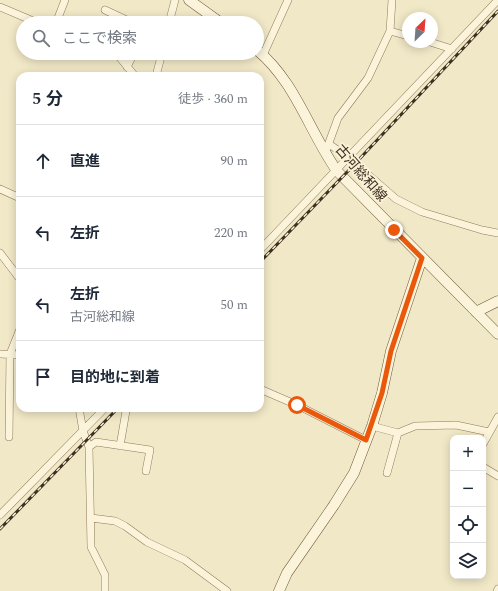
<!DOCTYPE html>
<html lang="ja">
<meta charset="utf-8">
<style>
:root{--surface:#fff;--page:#f6f6f7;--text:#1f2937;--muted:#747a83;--line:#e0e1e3}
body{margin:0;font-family:Spectral,"Noto Sans JP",serif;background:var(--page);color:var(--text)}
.controls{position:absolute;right:12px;bottom:12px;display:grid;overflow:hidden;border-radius:8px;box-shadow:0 2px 10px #0003}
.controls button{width:36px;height:36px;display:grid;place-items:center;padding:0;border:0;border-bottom:1px solid var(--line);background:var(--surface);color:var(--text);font:20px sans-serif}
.compass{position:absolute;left:402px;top:12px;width:36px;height:36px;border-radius:50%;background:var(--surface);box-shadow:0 2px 10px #0003;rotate:25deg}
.stop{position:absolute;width:12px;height:12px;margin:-9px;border:3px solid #ea580c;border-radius:50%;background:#fff}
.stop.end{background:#ea580c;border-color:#fff;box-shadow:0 1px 4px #0008}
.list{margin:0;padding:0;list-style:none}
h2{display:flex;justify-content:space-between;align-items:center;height:52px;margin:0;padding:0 16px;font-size:17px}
h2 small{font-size:13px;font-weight:400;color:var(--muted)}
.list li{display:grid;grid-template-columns:26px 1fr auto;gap:12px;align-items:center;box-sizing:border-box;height:72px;padding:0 16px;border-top:1px solid var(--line)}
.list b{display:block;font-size:15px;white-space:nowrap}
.list p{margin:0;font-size:13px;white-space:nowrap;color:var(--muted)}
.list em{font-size:13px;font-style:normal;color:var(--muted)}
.icon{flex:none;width:22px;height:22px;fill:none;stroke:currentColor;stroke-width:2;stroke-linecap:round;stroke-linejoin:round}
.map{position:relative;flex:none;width:498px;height:591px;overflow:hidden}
.search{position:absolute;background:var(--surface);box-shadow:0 2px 10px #0003;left:16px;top:16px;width:248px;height:44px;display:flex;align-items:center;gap:10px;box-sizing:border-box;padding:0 14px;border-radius:22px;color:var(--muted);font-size:15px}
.panel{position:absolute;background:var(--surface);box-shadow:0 2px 10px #0003;left:16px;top:72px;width:248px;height:340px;border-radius:12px}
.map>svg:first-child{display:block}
</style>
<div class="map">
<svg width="498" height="591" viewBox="0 0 498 591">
<rect width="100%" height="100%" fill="#f1e8c7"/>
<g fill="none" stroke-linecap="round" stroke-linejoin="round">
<defs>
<path id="street" d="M0,7l38,16
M105,10l28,13
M56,23l9,-23
M169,23l6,-23
M390,31l18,5
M430,42l22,7
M116,53l19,23
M263,55l25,-55
M127,67l7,-14
M156,76l6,-23
M329,144l20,14 47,41 26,13 60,18 16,3
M327,148l11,-30 30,-40 22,-47 2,-31
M0,189l20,9
M260,250l238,-250
M0,253l20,26
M0,354l20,1
M260,389l37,16 69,35
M79,408l4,23 6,16 2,100 14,28v16
M372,426l26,7 17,-7 41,-1 33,7
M9,437l1,-83 10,-25
M483,444l15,-27
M120,446l6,-35
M89,447l7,-5 54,8 -4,21
M483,467l15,9
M387,473l11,-40
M0,515l105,-107
M91,518l24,3 10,5 22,16 38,18 42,31
M497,591l1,-2"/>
<path id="secondary" d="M189,0l32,23
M257,50c38,31 52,81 80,121l161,163
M476,312l22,-11
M279,591l8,-18 47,-68 20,-32 18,-47 10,-33 9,-42 31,-93"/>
</defs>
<use href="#street" stroke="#8e7a5b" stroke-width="8"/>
<use href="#secondary" stroke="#705b3e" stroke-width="11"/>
<use href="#street" stroke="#fbf4db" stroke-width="7"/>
<use href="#secondary" stroke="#fbf4db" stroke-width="10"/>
<defs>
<path id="rail" d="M260,262l91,-94 147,-157
M0,529l118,-121"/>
</defs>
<use href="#rail" stroke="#3e301f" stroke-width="3"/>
<use href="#rail" stroke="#f8f1d7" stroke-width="1.5" stroke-dasharray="4.5" stroke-linecap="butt"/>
</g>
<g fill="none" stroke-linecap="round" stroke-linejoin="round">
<path stroke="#ea580c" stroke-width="5" d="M297,405l69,35 16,-47 9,-42 31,-93 -28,-28"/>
</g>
<g text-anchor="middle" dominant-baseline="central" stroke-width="4" stroke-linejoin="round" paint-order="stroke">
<g font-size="14" fill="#3e301f" stroke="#f8f1d7">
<text transform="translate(361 173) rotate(49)">古河総和線</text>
</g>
</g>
</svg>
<div class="controls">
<button>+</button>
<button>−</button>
<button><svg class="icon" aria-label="locate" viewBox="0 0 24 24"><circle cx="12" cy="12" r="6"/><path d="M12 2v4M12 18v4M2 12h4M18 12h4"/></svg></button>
<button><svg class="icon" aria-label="layers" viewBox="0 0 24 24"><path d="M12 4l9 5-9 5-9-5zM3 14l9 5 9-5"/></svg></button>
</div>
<svg class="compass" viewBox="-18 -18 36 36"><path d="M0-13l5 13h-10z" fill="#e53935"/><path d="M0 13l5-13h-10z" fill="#747a83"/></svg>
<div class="stop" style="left:297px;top:405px"></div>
<div class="stop end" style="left:394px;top:230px"></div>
<div class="search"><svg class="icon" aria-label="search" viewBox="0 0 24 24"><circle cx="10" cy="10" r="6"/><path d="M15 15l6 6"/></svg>ここで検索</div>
<section class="panel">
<h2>5 分<small>徒歩 · 360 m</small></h2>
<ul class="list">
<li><svg class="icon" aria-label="ahead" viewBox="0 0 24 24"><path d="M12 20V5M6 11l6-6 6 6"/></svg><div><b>直進</b></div><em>90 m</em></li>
<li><svg class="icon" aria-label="left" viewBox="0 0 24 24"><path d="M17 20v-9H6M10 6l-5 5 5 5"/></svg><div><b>左折</b></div><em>220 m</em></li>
<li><svg class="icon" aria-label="left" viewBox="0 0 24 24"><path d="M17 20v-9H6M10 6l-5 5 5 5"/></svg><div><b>左折</b><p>古河総和線</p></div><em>50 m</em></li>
<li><svg class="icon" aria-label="arrive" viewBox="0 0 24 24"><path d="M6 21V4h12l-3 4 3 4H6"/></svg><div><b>目的地に到着</b></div></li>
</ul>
</section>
</div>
